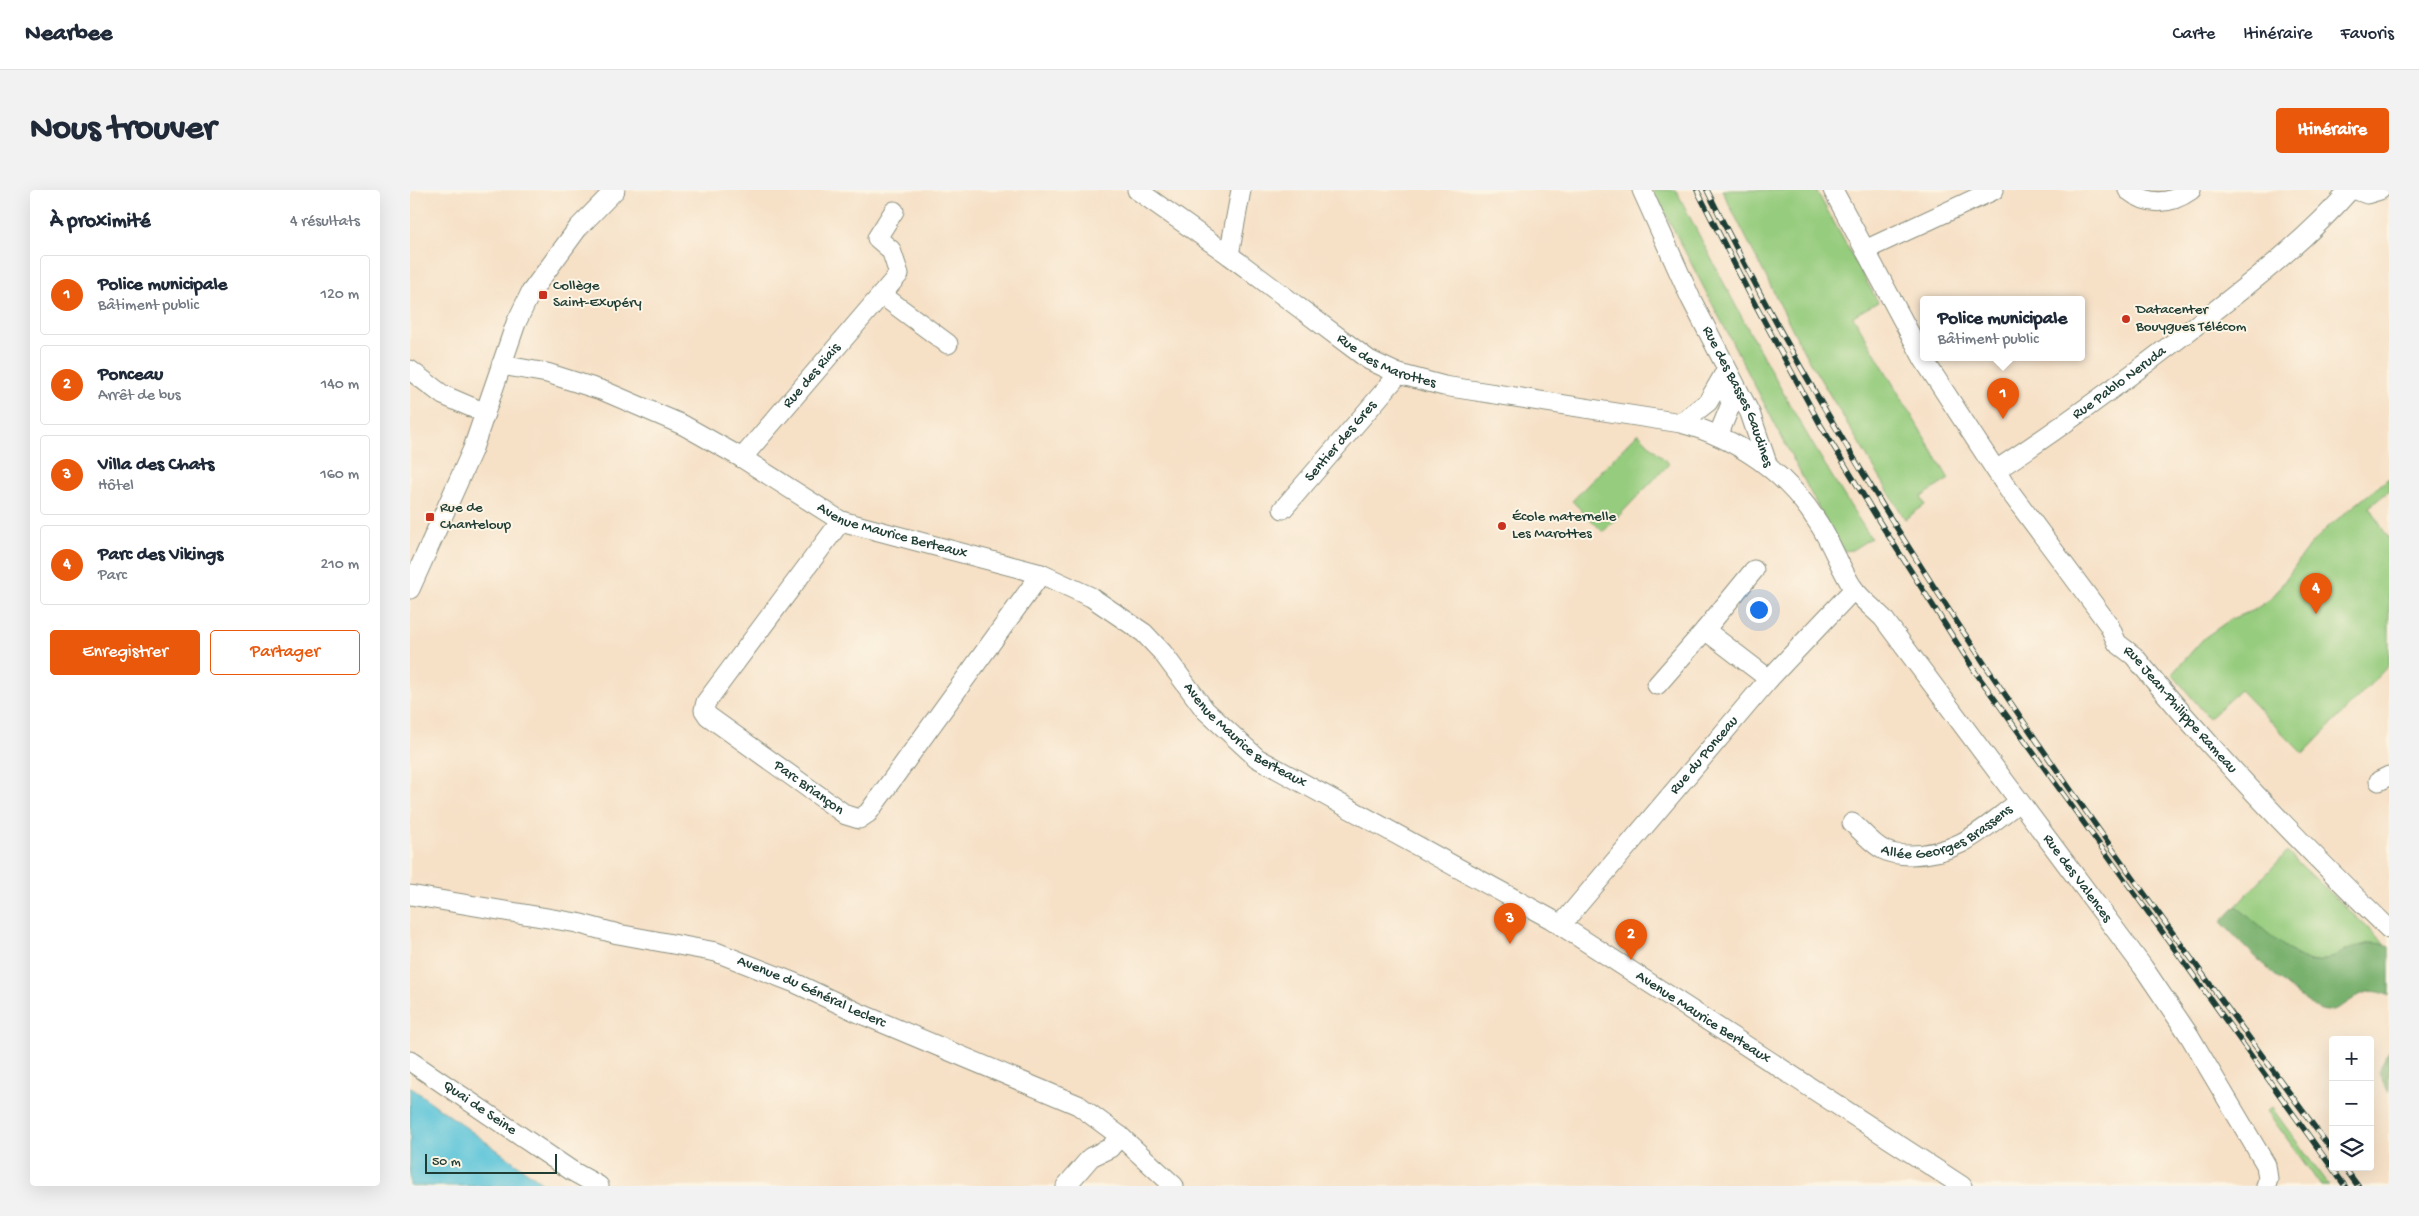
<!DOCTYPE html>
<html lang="fr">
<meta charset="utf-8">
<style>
:root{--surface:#fff;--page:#f2f2f3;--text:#1f2937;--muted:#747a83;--line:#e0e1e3;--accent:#ea580c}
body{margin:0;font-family:"Gochi Hand",sans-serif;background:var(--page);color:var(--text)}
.controls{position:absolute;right:15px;bottom:15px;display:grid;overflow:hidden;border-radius:5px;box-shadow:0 5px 20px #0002}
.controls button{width:45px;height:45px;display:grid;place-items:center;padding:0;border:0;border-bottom:1px solid var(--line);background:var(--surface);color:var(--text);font:25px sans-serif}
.scale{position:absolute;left:15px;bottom:12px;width:132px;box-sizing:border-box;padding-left:5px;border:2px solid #1f3d34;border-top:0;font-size:14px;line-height:18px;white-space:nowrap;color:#1f3d34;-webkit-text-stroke:4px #fcf5e5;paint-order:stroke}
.you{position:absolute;left:1348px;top:419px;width:18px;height:18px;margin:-12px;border:4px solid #fff;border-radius:50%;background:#1a73e8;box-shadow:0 0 0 8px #1a73e833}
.badge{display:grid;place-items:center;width:32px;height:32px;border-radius:50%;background:var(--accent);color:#fff;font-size:16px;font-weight:700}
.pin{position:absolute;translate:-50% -41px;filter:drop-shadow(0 1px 2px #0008)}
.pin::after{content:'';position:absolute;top:26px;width:18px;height:15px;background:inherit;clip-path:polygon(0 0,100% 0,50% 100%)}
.popup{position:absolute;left:1510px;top:106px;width:165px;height:65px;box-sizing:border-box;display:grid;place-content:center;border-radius:5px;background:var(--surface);filter:drop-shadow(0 1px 4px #0005);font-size:16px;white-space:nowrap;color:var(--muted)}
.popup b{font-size:19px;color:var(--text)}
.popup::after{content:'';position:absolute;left:50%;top:100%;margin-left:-10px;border:10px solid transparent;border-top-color:var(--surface)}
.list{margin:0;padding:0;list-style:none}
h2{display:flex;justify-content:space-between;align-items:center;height:65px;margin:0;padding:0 20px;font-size:21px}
h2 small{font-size:16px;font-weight:400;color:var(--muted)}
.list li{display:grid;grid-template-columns:32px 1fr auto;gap:15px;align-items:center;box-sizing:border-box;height:80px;margin:0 10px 10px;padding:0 10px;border:1px solid var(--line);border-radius:5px}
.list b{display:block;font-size:19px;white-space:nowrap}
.list p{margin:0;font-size:16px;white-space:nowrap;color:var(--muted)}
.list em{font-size:16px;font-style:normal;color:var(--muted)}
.actions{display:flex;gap:10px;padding:15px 20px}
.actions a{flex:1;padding:11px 0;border:1px solid var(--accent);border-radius:5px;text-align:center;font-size:18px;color:var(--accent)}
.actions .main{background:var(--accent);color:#fff}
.icon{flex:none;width:28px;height:28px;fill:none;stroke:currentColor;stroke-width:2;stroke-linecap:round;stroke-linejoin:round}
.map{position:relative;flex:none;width:1979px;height:996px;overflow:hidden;border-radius:5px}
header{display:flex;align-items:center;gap:30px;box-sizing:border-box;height:70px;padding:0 25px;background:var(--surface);border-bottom:1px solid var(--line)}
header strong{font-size:24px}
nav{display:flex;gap:28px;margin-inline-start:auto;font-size:18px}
.intro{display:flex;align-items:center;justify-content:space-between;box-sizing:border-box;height:120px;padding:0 30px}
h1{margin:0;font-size:35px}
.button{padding:12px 22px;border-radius:5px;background:var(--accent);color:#fff;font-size:18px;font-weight:700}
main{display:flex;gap:30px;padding:0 30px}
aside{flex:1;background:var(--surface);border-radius:5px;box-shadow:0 5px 20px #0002}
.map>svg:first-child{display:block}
</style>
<header>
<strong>Nearbee</strong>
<nav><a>Carte</a><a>Itinéraire</a><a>Favoris</a></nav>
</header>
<div class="intro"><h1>Nous trouver</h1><a class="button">Itinéraire</a></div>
<main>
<aside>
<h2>À proximité<small>4 résultats</small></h2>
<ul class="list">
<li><span class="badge">1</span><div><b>Police municipale</b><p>Bâtiment public</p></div><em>120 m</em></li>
<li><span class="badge">2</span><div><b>Ponceau</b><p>Arrêt de bus</p></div><em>140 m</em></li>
<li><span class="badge">3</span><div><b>Villa des Chats</b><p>Hôtel</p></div><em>160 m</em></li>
<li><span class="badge">4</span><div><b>Parc des Vikings</b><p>Parc</p></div><em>210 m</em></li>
</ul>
<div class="actions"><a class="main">Enregistrer</a><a>Partager</a></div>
</aside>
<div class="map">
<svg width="1979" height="996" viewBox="0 0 1979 996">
<rect width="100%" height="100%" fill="#fcf5e5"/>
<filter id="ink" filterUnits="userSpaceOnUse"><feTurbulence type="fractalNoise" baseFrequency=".02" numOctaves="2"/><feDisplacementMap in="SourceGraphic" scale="10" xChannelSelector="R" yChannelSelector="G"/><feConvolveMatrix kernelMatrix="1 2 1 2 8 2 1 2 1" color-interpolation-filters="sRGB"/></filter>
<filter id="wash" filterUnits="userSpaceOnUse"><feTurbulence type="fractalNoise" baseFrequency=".0096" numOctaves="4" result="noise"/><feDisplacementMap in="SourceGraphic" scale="20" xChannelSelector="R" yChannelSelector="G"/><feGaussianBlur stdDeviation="1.12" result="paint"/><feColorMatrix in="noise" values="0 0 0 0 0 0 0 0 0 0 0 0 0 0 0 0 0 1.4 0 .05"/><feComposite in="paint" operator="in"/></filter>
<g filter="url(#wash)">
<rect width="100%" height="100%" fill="#f6e0c6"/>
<path fill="#96cc7e" stroke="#5a8459" d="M1243,0h23c60,118 122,237 195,348l-19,12 -8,1 -14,-21z
M1312,0h94l62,112 -25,14 96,163 -28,18 4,8 -20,14 -100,-165z
M1228,243l31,31 -66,68 -31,-31z
M1979,288v13l-20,16 20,32v126l-86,89 -63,-64 -31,28 -37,-44 32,-36 27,-19 23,-9 19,-13 36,-51 20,-20z
M1877,662l99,93 -15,-2 -54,19c-23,-1 -62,-40 -81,-56z
M1862,918l57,78h-8l-54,-75z"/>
<path fill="#78b06d" stroke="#4c7650" d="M1826,716c16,13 57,52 75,56 18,3 54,-30 78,-15v49c-29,-16 -40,15 -63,15 -20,0 -88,-72 -105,-89z
M1979,861v42l-11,-21z"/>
<path fill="#5dc5d9" stroke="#3e8186" d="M0,897l137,99h-137z"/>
</g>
<g filter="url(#ink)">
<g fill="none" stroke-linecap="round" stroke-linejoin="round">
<defs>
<g id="minor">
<path id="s1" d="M727,0l92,65 140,105 30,14 45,12 237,37c57,15 107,51 138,101 13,20 21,44 34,64 8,11 20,20 30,30l260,349 46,68 77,130 2,14 -2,7"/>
<path id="s2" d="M1232,0l49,109 59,114 18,53"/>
<path id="s3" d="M1423,0l91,170 84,129 101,136 8,18 17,13c79,97 165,186 255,273"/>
<path d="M1718,0c20,16 42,15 63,0"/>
<path d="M1946,0l11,4 13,-4"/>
<path d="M1455,60l129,-60"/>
<path d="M819,65l12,-65"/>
<path d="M472,105l66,49"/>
<path id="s4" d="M91,175l46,8 57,18 79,34 59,33 99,63 200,53 50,23 53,36 18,19 43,58 52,48 294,161 411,267"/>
<path d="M0,180l33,25 42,18"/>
<path d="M1271,233l27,-21 15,-26"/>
<path d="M1308,246l13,-32 -8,-28"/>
<path id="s5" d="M332,268l157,-184 -8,-24 -14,-12 17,-27"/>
<path id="s6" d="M1586,280c64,-41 125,-87 185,-133 59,-46 120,-91 169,-147"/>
<path id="s7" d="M873,319l116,-135"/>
<path id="s8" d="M431,331l-135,181 -2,8 4,6 138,99 13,4 9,-6 173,-239"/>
<path d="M0,399l62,-138 44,-128 15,-31 47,-64 37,-38"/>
<path d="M1295,440l49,-60"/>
<path d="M1247,495l48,-55 64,49"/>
<path d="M1969,591l10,-5"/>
<path id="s9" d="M1442,633c10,8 21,22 32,27 7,4 19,5 27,5 49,-1 70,-25 108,-53"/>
<path id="s10" d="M0,705l167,28 41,11 98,18 79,31 64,30 219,92 42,31 54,50"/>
<path id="s11" d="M1151,735l208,-246 85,-90"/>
<path id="s12" d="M0,871l162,110 27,15"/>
<path d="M656,996l25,-29 19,-9 10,-12"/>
</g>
</defs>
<use href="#minor" stroke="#8a8e7d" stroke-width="21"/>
<use href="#minor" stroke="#fff" stroke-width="19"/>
<defs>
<path id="rail" d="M1287,0l52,103 71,131 59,97 97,152 369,513
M1297,0c170,346 399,653 626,962
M1934,977l14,19"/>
</defs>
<use href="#rail" stroke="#1f3d34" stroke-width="5.5"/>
<use href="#rail" stroke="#fcf5e5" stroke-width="4" stroke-dasharray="11" stroke-linecap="butt"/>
</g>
</g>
<g fill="#c8321e" stroke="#fcf5e5" stroke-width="2">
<rect x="128" y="100" width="10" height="10" rx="2.5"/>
<circle cx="1716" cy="129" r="5"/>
<rect x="15" y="322" width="10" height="10" rx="2.5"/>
<circle cx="1092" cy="336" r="5"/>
</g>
<g text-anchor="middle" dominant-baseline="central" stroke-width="4" stroke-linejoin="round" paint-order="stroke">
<g font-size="15" fill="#1f3d34" stroke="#fcf5e5" text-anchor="start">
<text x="143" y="96">Collège<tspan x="143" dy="17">Saint-Exupéry</tspan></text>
<text x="1726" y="120">Datacenter<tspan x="1726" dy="17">Bouygues Télécom</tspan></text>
<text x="30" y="318">Rue de<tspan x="30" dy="17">Chanteloup</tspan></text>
<text x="1102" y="327">École maternelle<tspan x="1102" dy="17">Les Marottes</tspan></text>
</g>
<g font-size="15" fill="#1f3d34" stroke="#fcf5e5">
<text stroke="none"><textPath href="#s1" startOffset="304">Rue des Marottes</textPath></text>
<text stroke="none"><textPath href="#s5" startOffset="108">Rue des Riais</textPath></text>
<text stroke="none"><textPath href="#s6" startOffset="151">Rue Pablo Neruda</textPath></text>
<text stroke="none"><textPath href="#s2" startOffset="228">Rue des Basses Gaudines</textPath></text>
<text stroke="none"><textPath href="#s7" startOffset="89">Sentier des Gres</textPath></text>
<text stroke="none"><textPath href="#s4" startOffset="429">Avenue Maurice Berteaux</textPath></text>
<text stroke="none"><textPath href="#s3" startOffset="628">Rue Jean-Philippe Rameau</textPath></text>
<text stroke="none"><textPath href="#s4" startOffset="849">Avenue Maurice Berteaux</textPath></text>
<text stroke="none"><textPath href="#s11" startOffset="222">Rue du Ponceau</textPath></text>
<text stroke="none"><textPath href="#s8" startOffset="365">Parc Briançon</textPath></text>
<text stroke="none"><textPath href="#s9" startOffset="111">Allée Georges Brassens</textPath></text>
<text stroke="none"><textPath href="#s1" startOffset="1222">Rue des Valences</textPath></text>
<text stroke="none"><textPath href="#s10" startOffset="415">Avenue du Général Leclerc</textPath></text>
<text stroke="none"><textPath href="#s4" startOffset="1389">Avenue Maurice Berteaux</textPath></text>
<text stroke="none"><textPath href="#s12" startOffset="84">Quai de Seine</textPath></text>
</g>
</g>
</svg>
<div class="controls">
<button>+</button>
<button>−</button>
<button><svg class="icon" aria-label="layers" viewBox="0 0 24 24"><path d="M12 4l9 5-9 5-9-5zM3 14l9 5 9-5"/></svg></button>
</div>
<div class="scale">50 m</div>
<div class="you"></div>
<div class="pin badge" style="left:1593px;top:229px">1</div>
<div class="popup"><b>Police municipale</b>Bâtiment public</div>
<div class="pin badge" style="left:1221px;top:770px">2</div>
<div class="pin badge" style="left:1100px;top:754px">3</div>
<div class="pin badge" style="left:1906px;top:424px">4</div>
</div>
</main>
